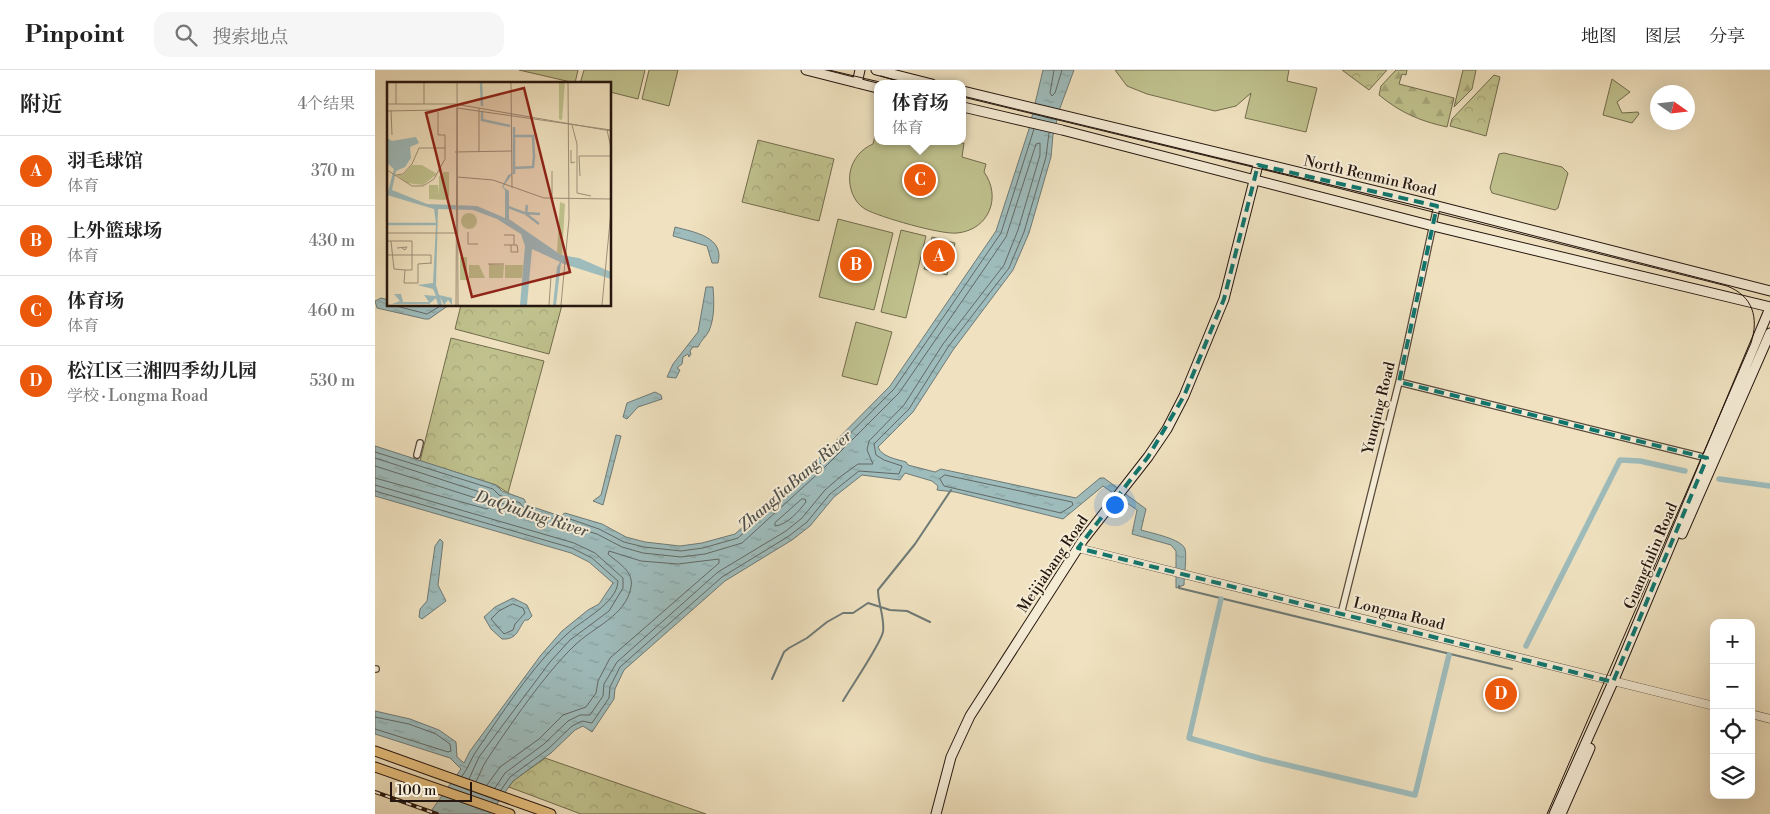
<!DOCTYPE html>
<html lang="zh">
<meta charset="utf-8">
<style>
:root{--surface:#fff;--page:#f6f6f6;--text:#222;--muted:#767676;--line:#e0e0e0;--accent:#ea580c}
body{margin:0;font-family:"Libre Bodoni","Noto Serif SC",serif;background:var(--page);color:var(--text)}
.controls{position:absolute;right:15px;bottom:15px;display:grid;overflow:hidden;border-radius:10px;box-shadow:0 5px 20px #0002}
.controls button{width:45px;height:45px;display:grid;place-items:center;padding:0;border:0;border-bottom:1px solid var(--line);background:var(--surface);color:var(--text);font:25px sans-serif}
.compass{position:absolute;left:1275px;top:15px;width:45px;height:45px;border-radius:50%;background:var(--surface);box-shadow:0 5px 20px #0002;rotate:104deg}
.scale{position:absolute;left:15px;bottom:12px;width:82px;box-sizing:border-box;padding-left:5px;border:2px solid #25160f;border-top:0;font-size:14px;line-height:18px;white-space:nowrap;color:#25160f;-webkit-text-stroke:4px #f5ecd6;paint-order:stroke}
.you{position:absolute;left:739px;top:434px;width:18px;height:18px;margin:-12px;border:4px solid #fff;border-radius:50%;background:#1a73e8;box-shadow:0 0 0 8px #1a73e833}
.badge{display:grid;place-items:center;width:32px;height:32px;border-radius:50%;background:var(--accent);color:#fff;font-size:16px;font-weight:700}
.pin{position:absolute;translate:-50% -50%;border:2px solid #fff;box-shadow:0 1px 5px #0006}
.popup{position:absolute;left:499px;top:10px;width:92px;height:65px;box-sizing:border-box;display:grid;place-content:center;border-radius:10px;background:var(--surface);filter:drop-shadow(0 1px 4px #0005);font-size:16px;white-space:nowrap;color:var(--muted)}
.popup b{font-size:19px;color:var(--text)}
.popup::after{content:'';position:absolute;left:50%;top:100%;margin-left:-10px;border:10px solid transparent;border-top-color:var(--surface)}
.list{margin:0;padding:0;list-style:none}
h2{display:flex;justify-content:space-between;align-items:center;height:65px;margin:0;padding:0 20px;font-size:21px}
h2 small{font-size:16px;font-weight:400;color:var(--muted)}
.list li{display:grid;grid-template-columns:32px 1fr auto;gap:15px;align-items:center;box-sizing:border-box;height:70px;padding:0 20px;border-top:1px solid var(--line)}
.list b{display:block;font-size:19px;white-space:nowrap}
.list p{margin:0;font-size:16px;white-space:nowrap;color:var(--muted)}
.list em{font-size:16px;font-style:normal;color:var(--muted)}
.icon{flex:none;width:28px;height:28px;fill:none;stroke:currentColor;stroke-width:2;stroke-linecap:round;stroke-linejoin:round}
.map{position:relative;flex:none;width:1395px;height:744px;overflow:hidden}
header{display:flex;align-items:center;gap:30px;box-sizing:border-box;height:70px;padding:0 25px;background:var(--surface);border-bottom:1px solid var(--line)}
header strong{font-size:24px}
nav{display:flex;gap:28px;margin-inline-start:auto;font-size:18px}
.search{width:350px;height:45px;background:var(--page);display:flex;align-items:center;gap:12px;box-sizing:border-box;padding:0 18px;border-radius:15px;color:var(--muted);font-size:19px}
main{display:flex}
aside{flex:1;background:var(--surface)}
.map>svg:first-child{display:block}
</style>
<header>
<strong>Pinpoint</strong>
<div class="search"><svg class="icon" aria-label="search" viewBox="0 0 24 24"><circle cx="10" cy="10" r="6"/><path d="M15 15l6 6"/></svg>搜索地点</div>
<nav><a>地图</a><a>图层</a><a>分享</a></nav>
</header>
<main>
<aside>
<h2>附近<small>4个结果</small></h2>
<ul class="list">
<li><span class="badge">A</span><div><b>羽毛球馆</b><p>体育</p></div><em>370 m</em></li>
<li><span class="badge">B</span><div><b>上外篮球场</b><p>体育</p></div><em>430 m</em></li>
<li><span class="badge">C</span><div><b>体育场</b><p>体育</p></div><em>460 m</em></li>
<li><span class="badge">D</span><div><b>松江区三湘四季幼儿园</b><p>学校 · Longma Road</p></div><em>530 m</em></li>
</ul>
</aside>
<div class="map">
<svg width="1395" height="744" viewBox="0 0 1395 744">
<defs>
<pattern id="forest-firs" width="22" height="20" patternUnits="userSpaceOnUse" patternTransform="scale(1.25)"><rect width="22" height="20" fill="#c0c28e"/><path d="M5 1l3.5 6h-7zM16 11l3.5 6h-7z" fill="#a5a679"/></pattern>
<pattern id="park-crowns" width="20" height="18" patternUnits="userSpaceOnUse" patternTransform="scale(1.25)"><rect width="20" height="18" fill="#c0c28e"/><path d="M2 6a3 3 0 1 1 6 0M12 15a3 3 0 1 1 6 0" fill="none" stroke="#a5a679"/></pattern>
<pattern id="water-ripples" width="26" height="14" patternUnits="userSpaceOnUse" patternTransform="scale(1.25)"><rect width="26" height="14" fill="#9ebcbc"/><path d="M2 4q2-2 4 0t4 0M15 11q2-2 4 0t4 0" fill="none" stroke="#88a1a0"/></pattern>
</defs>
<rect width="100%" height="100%" fill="#f0e2c0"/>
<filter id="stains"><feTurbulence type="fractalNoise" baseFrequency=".004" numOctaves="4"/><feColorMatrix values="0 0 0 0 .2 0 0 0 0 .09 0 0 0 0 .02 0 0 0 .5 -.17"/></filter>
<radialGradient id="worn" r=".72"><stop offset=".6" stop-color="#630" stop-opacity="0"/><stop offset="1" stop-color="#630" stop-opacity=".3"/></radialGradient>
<path fill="#c0c28e" stroke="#726c4e" d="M144,0h59l-3,13z
M209,0h61l-7,29 -28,-7v-8h-30z
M274,0h29l-9,36 -27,-7z
M740,0h174l-2,11 30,7 -11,44 -61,-14 6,-25 -15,13 -21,5 -68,-17 -20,-8z
M1237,9l18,13 -13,10 5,11 16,-1 1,2 -7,9 -29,-8z
M500,66l2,1v4l87,2 -2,14 24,7 -2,8c18,25 5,58 -27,61 -15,2 -78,-16 -92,-24 -12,-7 -17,-23 -15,-36 2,-13 11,-24 23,-29z
M1129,83l58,14 6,6 -10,35 -3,2 -63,-17 -2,-5 9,-34z
M463,149l55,14 -19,77 -55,-13z
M526,160l25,6 -20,82 -25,-6z
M557,167l23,6 -8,32 -23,-6z
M481,252l36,10 -15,53 -35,-9z"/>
<path fill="url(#forest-firs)" stroke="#726c4e" d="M1021,0h11l-1,5 -4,-1 -3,10 55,14 -7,29c-27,-6 -46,-14 -68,-32l2,-9z
M1088,0h13l-4,19 -18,18z"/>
<path fill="url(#park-crowns)" stroke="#726c4e" d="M967,0h45l-18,20z
M1119,5l6,2 -14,59 -36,-10 2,-7z
M383,70l76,19 -15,62 -77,-19z
M86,235h101l-13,49 -94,-25z
M76,268l93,23 -36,132 -12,-8 -76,-24z
M170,688l161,56h-125l-72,-27 4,-6z"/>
<path fill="url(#water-ripples)" stroke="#6e7a77" d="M668,0h31l-14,38 -7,27 -2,22 -22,76 -16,37 -60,80 -40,62 -35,35c4,10 18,12 28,15l2,3 27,7 6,-3 135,29 24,-20h4l42,31 -5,21c10,3 41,9 44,19 2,7 -1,28 -1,36l-8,3v-37l-5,-6 -39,-11 5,-24 -34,-24 -40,33 -108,-27 -18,-2 1,-4 -6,-5 -27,-8 -5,7 -38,-5 -28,22 -24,29 -18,14 -67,41 -101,89 -9,19 -1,10 -22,33 -9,-6 -8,4 -24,23 -38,28 -23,33h-61l32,-45 -11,-11 -75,-24v-23l35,8 29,11 17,12 1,15 7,6 6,-12 71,-96 21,-24 26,-21 11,-6 14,-21 -24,-21 -18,-9 -196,-57v-50l121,39 6,6 22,8 3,6 33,11 5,-3 37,11 24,13 19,5 35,4 22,-3 33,-9 82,-74 73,-74 106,-155 33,-102z
M300,157c19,5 50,10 43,36h-6l-5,-17 -34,-10z
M331,217h7c1,14 2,30 -4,44 -3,6 -8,9 -11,16h-5l-3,4 1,3 -2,3 -1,-3 -5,3 -1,7 -5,4 3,2 -4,8 -9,-1 6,-13 25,-32z
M6,228l8,2v5h60l-20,14h-4l-48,-11 -2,-7z
M280,322l6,3 1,4 -24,8 -11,12 -4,-2 4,-14z
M241,365l5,1 -18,69 -10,-4 8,-6z
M65,469l3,3 -5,43 8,16 -24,18 -3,-2 1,-8 7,-8 8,-55z
M138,528l14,7 5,11 -4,4h-3c-7,8 -7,20 -23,19l-11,-10 -7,-12 11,-10z"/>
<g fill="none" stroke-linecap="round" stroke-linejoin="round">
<path stroke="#626966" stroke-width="1" d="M679,0l-4,23 2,3 3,-3 7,-23
M17,235l35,9 15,-9
M0,382l118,37 6,6 21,8 5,7 33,10 9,-2 32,11 25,13 20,5 37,4 22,-3 35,-10 82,-74 74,-75 107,-156 33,-104
M0,388l114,37 7,6 19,7 8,8 33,10 11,-1 30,9 25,13 21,6 38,4 24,-3 37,-11 82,-75 75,-75 107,-156 30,-93 4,-1v12l-22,75 -14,35 -61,79 -39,61 -35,36 -2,9 6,14h-15l-18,13 -15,13 -23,28 -16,13 -68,41 -101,90 -13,22 -1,12 -13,19h-10l-12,6 -24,23 -39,29 -10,15
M0,396l110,35 5,6 -3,2 -112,-31
M570,405l127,27 1,3 -12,8 -117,-27 -4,-7z
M0,415l199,58 21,10 28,25v10l-14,23 -39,29 -20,22 -71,95 -10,22
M0,421l197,57 20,10 26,23c-1,23 -37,39 -52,54 -33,30 -66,81 -91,118 -5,8 -7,16 -13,23
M427,429h3l1,3c-7,9 -19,23 -31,24v-3z
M138,534l10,4 2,5 -10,11 -2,6 -9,4 -13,-15 8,-8z
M0,647l34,7 27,10 14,10 1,7 -3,1 -73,-23
M101,711c4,-6 6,-14 10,-20 24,-36 58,-86 88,-115 19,-19 52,-30 57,-59 3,-16 -13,-24 -23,-33l1,-3 32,10 37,3 41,-5v4l-109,95 -12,23 -2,12 -10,14 -23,8 -24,24 -39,28 -13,18
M126,720l9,-13 38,-28 24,-23 10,-5 10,2 17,-25 1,-11 10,-20 102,-90 67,-41 18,-14 23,-28 29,-23 40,3 3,-8 -18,-6 -8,-5 -2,-11 35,-35 39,-62 61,-79 15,-36 22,-75 3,-24"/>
<path stroke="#6e7a77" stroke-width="2" d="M804,516v2l333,81
M397,609l12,-27 5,-4 18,-10 20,-16 16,-9h10l15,-10 22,7 17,1 23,11
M468,631c8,-14 37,-56 40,-69 2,-14 -5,-28 -5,-42l37,-46 36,-54"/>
<path stroke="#9ebcbc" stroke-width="5.5" d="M1344,409l51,7
M846,529l-32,139 73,21 153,36 34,-140
M1151,576l94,-186 20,1 45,10"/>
<defs>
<path id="minor" d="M1024,312l308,76
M42,385l3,-12
M966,544l58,-232 38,-176
M0,599h1"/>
<path id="tertiary" d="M703,478l636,158
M1376,644l19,5"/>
<path id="secondary" d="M431,0l71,18
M501,0l56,14
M482,13l3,-13
M588,21l459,111 348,89
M588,37l99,23 371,96 337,81
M1307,464l88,-201
M561,744l15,-57 19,-41 113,-176 65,-83 19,-28 17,-33 40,-97 34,-134
M1179,744l59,-132 157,-374
M1186,744l29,-66"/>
<path id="primary" d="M0,681l176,63
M0,697l135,47"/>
</defs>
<use href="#minor" stroke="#58493b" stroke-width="8"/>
<use href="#tertiary" stroke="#58493b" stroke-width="9"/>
<use href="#secondary" stroke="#25160f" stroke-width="11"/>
<use href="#primary" stroke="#25160f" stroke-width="11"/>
<use href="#minor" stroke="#f5ecd6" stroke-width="5.5"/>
<use href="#tertiary" stroke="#f5ecd6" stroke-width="8"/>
<use href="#secondary" stroke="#f5ecd6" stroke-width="9"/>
<use href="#primary" stroke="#e8c180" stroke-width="9"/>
<path stroke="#25160f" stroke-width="1" d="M454,0l59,14
M506,6l26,8
M588,27l335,81 429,108c26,10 32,32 24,57l-204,471"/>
<defs>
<path id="rail" d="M0,722l62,22"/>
</defs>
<use href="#rail" stroke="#25160f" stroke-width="4"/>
<use href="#rail" stroke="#f5ecd6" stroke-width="2" stroke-dasharray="5.5" stroke-linecap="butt"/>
</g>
<path fill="none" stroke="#0f766e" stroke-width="4" stroke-dasharray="10 6" stroke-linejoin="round" d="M883,95l179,41 -38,176 308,76 -94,224 -535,-134 70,-91 36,-61 40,-97z"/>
<g text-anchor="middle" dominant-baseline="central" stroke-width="4" stroke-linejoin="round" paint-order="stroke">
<g font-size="15" fill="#25160f" stroke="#f5ecd6">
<text transform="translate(995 106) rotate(13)">North Renmin Road</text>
<text transform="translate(1004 338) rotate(-76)">Yunqing Road</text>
<text transform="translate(1276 486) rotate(-67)">Guangfulin Road</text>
<text transform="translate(678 494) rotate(-56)">Meijiabang Road</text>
<text transform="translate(1024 544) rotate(14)">Longma Road</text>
</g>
<g font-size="16" font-style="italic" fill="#4f504c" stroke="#f5ecd6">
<text transform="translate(420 411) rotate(-41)">ZhangJiaBang River</text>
<text transform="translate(157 444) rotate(18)">DaQiuJing River</text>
</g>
</g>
<g transform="translate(12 12)">
<rect width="224" height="224" fill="#f0e2c0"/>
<path d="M56,90h6v25l-4,3 -16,-1v-14h9l1,11v-20h4zM74 139a8 8 0 1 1 16 0a8 8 0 1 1-16 0ZM73,175h7v23h-7zM82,183h10l6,13h-16z" fill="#c0c28e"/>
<path d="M25,83h10l15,9 -14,11 -16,-2 -10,-8h6z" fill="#c0c28e"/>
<path d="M172,0h6l-3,38 -3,-1zM173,120l5,2 -3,52 -5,-4zM102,182l15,1 -1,13h-14zM118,183h18l-1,13h-17z" fill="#c0c28e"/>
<path d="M29,55l3,6 -9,4 1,11 -6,9 -9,4 -4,19 35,14 50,2 28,12v-28l-3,-3 6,-12 5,-2 -10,14 6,4v28l52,36 18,3 32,14v7l-50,-16 -5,42h-3l4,-38 3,-5 -28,-13 -5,56h-7l5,-59 -4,-12 -24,-15 -24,-9 -35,-1 -2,76 3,10 13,3v7l-4,-5 -4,5 -4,-8 2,8h-4l-2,-7 -7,6h-37l8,-3 -6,-7h7l2,8h26l-5,-7 12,1 -3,-7 -16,-4 16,-2 3,-58 -49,-1 49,-1 -2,-14 -47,-14 7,-26 -7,-6v-25l5,3z" fill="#9ebcbc"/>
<path fill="none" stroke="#9ebcbc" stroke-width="2.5" d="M94,0l1,24M95,29v9l28,6M127,45v47M127,54h19l1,21 -1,10 -19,1M140,123l-1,9 13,10M121,125l16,6 16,1M0,142h50"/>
<path fill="none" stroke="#9f9079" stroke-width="1" d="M37,0v22M70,0l1,223M124,0l1,106M0,22h68l156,27M9,22v-22M92,26v43M4,28l1,25M0,29l50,-1M185,43l5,19v49l14,3M220,48l4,18M184,68v13l4,-1M68,70l57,-1M192,74h32M192,74l1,20M0,88l25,16h11l11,-7 11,-20v-24h-7v-23M165,89v27M9,93l7,-1 9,-10 7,-16h26M70,95l36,3 51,18 67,1M81,150v12h10M0,151h71M117,153h10v10M0,159h4l3,28 11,1M4,159h21v29h-7l-1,13h14v-19l13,-1M117,163h13l1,7h-7v-7M10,166l10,-1 -2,3 -3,-2M0,173h44v9M101,182h16M69,223l1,-197 154,22M162,223l2,-28M174,223l8,-86 -1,-137M215,223l9,-94"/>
<path fill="#8f2418" fill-opacity="0.15" stroke="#8f2418" stroke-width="2.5" d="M137,6l46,184 -98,25 -46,-184z"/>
<rect width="224" height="224" fill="none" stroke="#25160f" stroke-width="2.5"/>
</g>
<rect width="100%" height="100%" filter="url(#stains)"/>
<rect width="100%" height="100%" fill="url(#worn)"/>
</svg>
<div class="controls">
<button>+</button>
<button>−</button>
<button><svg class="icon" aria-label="locate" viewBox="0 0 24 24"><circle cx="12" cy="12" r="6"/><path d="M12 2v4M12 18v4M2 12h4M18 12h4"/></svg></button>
<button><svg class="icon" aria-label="layers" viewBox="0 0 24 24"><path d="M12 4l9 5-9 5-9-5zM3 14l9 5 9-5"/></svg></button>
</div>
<svg class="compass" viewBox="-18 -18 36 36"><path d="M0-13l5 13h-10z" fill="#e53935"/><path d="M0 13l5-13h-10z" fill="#767676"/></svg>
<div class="scale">100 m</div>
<div class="you"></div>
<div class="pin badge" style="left:564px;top:186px">A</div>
<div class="pin badge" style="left:481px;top:195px">B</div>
<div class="pin badge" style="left:545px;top:110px">C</div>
<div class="popup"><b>体育场</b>体育</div>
<div class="pin badge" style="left:1126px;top:624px">D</div>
</div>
</main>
